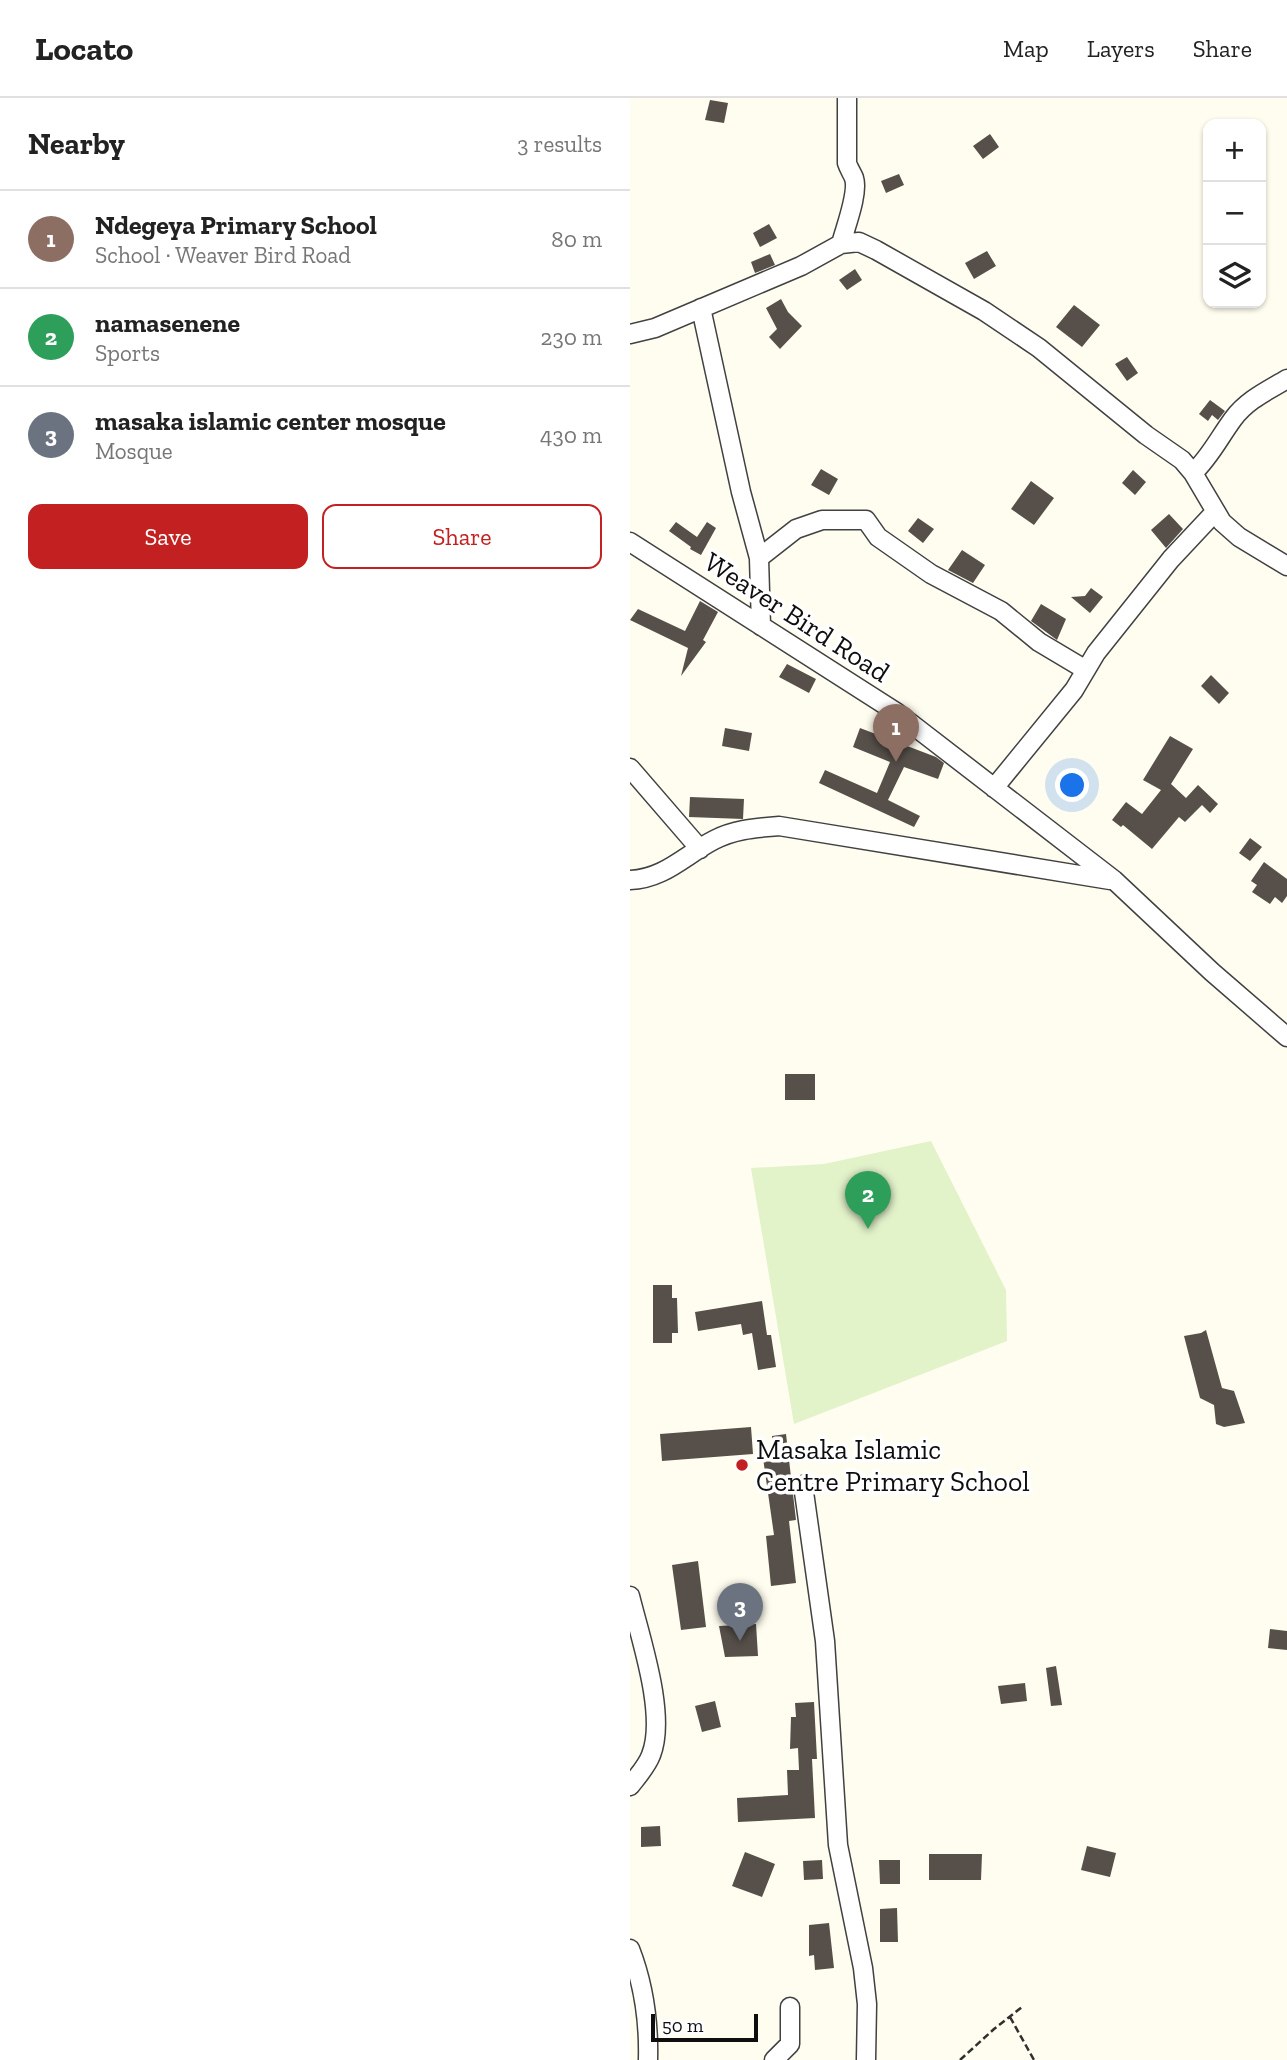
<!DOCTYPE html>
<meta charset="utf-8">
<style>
:root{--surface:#fff;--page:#f2f2f2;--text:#222;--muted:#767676;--line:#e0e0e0;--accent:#c32121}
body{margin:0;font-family:"Zilla Slab",serif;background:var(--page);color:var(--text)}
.controls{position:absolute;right:21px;top:21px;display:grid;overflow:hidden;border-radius:14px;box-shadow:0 2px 5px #0004}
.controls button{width:63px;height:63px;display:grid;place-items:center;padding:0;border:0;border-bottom:2px solid var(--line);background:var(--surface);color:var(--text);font:35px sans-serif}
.scale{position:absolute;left:21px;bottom:18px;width:107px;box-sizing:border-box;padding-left:7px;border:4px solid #0e0e0e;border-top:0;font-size:19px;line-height:24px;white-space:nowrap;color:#0e0e0e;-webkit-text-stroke:5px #fff;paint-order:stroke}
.you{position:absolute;left:443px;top:688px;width:24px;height:24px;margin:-18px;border:5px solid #fff;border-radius:50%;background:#1a73e8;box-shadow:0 0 0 10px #1a73e833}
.badge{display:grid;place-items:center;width:46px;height:46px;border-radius:50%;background:var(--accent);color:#fff;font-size:23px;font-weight:700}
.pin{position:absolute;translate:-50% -58px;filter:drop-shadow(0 2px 4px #0008)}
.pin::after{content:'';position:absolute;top:37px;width:24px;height:21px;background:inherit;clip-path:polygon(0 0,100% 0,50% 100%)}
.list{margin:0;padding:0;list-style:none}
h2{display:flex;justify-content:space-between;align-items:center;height:91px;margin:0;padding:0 28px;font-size:30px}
h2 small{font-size:23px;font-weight:400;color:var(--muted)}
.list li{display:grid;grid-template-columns:46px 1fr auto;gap:21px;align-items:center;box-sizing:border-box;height:98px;padding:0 28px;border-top:2px solid var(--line)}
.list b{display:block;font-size:26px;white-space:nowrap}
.list p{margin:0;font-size:23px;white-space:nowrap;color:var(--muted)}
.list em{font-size:23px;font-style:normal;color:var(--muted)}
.actions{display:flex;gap:14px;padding:21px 28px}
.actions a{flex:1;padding:16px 0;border:2px solid var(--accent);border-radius:14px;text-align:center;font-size:24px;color:var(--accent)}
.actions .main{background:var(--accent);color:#fff}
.icon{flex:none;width:38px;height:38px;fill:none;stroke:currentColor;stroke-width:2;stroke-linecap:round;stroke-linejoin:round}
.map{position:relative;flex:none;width:657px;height:1962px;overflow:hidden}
header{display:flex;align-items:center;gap:42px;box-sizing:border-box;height:98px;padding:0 35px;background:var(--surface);border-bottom:2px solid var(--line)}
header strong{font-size:33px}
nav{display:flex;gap:38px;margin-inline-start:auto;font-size:24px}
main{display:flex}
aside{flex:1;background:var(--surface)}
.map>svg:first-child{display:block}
</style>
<header>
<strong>Locato</strong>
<nav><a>Map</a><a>Layers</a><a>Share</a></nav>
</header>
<main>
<aside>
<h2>Nearby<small>3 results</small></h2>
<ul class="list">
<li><span class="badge" style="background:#8d6e63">1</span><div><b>Ndegeya Primary School</b><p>School · Weaver Bird Road</p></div><em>80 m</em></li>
<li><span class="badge" style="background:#2e9e5b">2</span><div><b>namasenene</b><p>Sports</p></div><em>230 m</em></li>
<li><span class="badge" style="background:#6b7280">3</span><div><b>masaka islamic center mosque</b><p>Mosque</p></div><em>430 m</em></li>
</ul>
<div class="actions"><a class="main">Save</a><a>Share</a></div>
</aside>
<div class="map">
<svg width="657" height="1962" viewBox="0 0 657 1962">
<rect width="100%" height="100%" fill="#fffdef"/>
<path fill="#e2f2c9" d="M301,1043l75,149 1,51 -213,83 -43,-256 73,-4z"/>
<path fill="#57504a" d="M80,2l18,3 -4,20 -19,-3z
M360,36l9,13 -16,12 -10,-13z
M269,76l5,11 -18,8 -5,-12z
M139,126l8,14 -17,9 -7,-14z
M357,153l9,15 -22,13 -9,-16z
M140,156l5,11 -20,8 -4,-11z
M225,171l7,11 -15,10 -8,-10z
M151,201l7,13 14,14 -22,23 -11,-12 8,-8 -11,-21z
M444,207l26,20 -18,22 -26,-20z
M497,259l11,16 -11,8 -12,-17z
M580,302l15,11 -7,9 -6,-5 -4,6 -9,-7z
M191,371l17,10 -9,16 -18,-10z
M503,372l13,12 -11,13 -13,-12z
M401,383l23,17 -20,27 -23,-16z
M539,416l14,15 -17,19 -15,-18z
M288,420l16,11 -11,14 -15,-12z
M46,424l21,15 10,-15 9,6 -15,27 -11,-6 1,-2 -22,-16z
M332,452l23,15 -12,18 -25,-13z
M461,490l12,9 -13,16 -19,-16 14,-1z
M70,503l18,11 -15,28 3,2 -25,34 7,-28 -58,-28 8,-11 47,22z
M411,506l25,15 -9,21 -26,-19z
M157,566l29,15 -7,14 -30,-16z
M581,577l18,18 -10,11 -18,-18z
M95,630l27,5 -3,18 -27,-5z
M230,630l76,29 8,6 -6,16 -34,-12 -16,33 32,16 -6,11 -95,-44 6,-13 52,23 13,-31 -37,-15z
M540,638l23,13 -22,35 15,14 12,-13 20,19 -8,9 -8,-8 -17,17 -6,-5 -27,32 -29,-24 -2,2 -9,-7 14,-18 16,12 19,-24 -18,-10z
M60,699l54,2 -1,20 -54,-2z
M620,740l12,9 -12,14 -11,-8z
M634,764l23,17v17l-5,7 -7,-6 -5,7 -18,-12 5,-7 -6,-4z
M155,976h30v26h-30z
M23,1187h19v13h5l1,35h-6v10h-19z
M132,1203l5,34h4l5,32 -18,3 -6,-37 -9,2 -2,-11 -43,7 -3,-19z
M576,1232l16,58 12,3 11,32 -21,4 -8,-3 -2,-19 -14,-7 -16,-62 17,-3z
M121,1329l2,27 -91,7 -2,-27z
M156,1336l10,86 -7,1 7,62 -25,3 -5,-50 8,-1 -11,-77 12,-2 -3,-20z
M68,1463l8,66 -25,3 -9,-65z
M126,1526l2,32 -33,1 -6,-31z
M640,1531l17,2v19l-19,-2z
M426,1568l6,39 -11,1 -5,-38z
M395,1585l2,18 -26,3 -3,-18z
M85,1603l6,26 -19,5 -7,-26z
M184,1604l3,57h-5l3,59 -77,4 -1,-24 51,-3 -1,-25h12l-1,-22 -8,1 1,-32h5l-1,-14z
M30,1728l1,20 -20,1v-20z
M457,1748l29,7 -6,24 -29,-7z
M115,1754l30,12 -13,33 -30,-11z
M299,1756h53l-1,26h-52z
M192,1762l1,19 -19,1 -1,-19z
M249,1762h21v24h-20z
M267,1810l1,34h-18v-33z
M199,1825l5,45 -19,2 -1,-15 -5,1v-31z"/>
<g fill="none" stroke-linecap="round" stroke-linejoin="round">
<defs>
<path id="minor" d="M211,146c4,-16 18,-51 13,-66 -2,-5 -5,-9 -7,-15v-65
M71,210l40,184 18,66 2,68
M0,236l25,-6 146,-62 40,-22 18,-2 17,8 108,61 55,37 107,87 36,25 11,13 29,49 17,15 48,29
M563,375c17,-16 26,-35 40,-54 14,-19 34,-28 54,-40
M0,444l266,170 218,168 98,92 75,65
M129,460l37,-29 26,-9h44l12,17 53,37 70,37 38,31 47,28
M0,670l70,81
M364,690l80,-98 22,-37 75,-94 44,-47
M0,782c34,-1 55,-25 84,-40 21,-11 42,-12 65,-14l331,54
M173,1387l22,156 13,204 25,123 4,36 -1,56
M0,1498c10,41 37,119 21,159 -4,11 -14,22 -21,31
M0,1851c14,36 19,72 18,111
M144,1962l16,-16v-37"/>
</defs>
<use href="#minor" stroke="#414141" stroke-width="21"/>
<path stroke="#303030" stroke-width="2.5" stroke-dasharray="7 3.5" stroke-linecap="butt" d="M380,1919l24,43
M330,1962l34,-31 28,-22"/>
<use href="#minor" stroke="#fff" stroke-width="18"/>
</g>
<circle fill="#c32121" stroke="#fff" stroke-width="2.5" cx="112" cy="1367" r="7"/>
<g text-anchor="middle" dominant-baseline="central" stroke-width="7" stroke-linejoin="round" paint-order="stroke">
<g font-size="28" fill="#0e0e0e" stroke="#fff">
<text transform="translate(167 519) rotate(33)">Weaver Bird Road</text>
</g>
<g font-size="28" fill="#0e0e0e" stroke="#fff" text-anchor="start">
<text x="126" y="1351">Masaka Islamic<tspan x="126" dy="32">Centre Primary School</tspan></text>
</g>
</g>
</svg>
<div class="controls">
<button>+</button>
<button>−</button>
<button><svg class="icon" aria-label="layers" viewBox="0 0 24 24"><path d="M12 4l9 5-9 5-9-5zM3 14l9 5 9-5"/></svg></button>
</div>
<div class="scale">50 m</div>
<div class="you"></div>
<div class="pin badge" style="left:266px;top:664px;background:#8d6e63">1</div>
<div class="pin badge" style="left:238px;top:1131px;background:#2e9e5b">2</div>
<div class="pin badge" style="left:110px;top:1543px;background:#6b7280">3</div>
</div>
</main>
